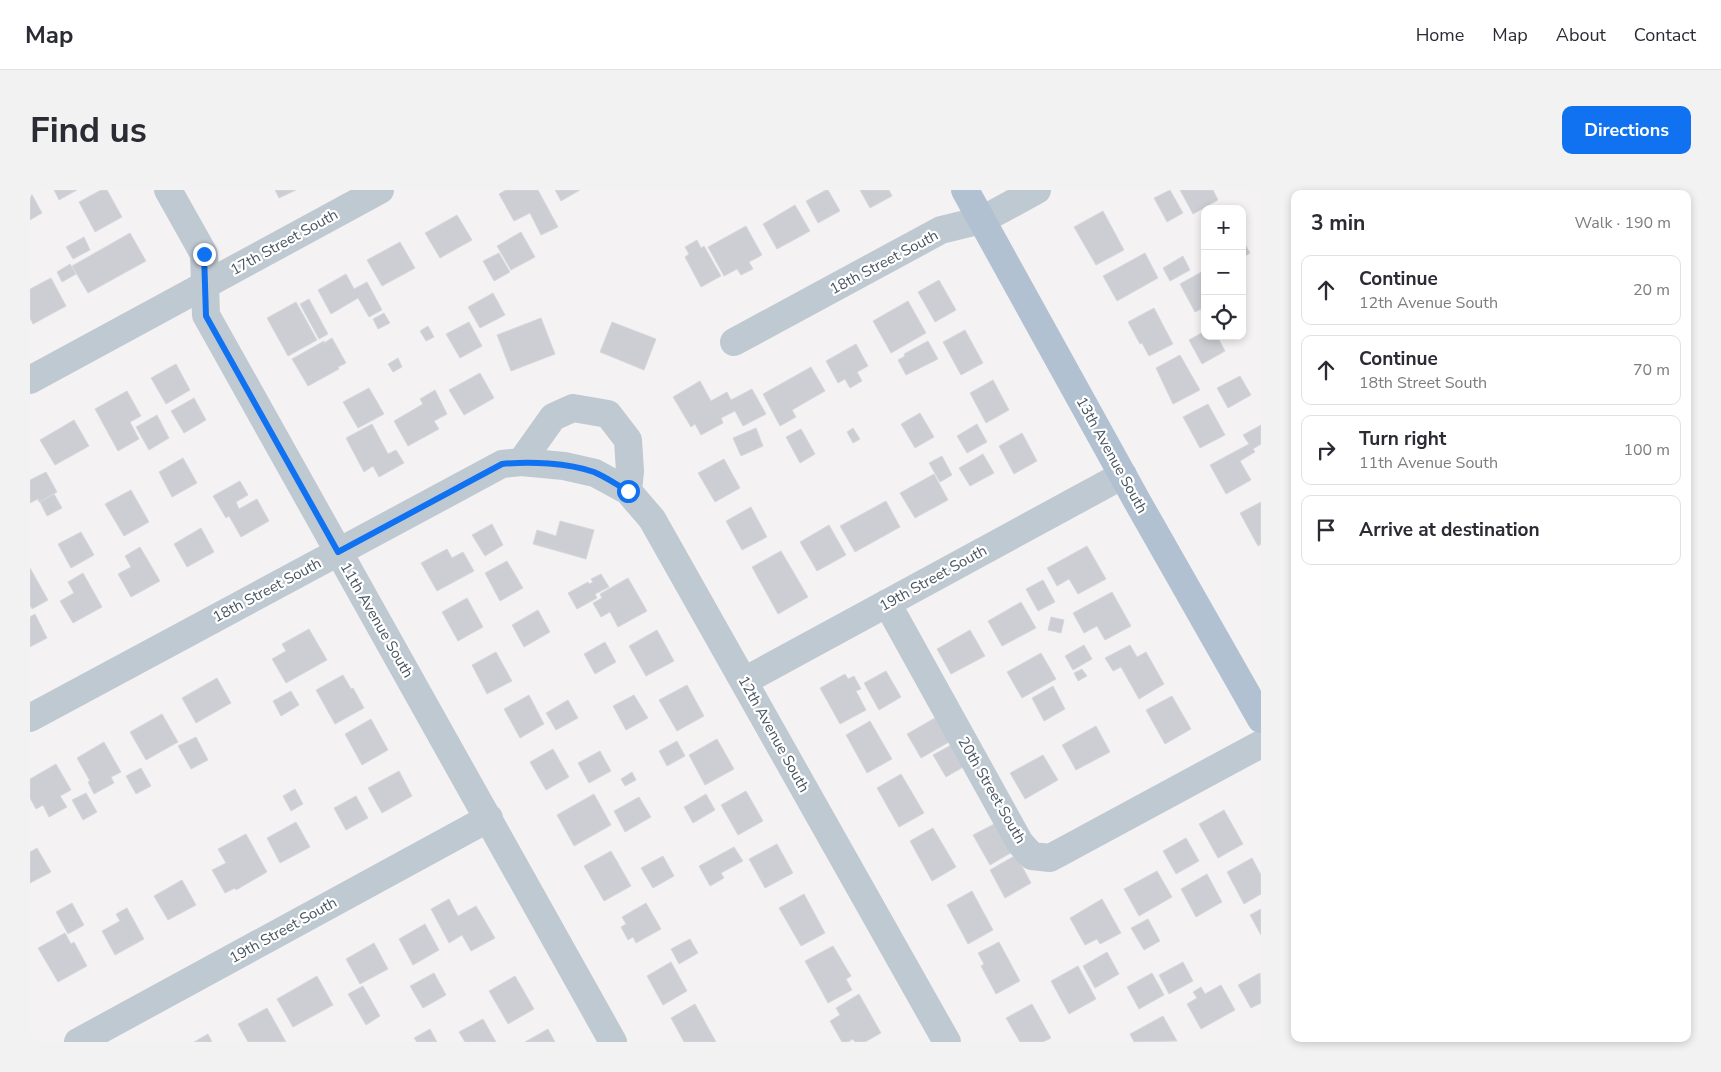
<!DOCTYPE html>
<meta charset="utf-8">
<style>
:root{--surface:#fff;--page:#f2f2f3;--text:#2b2b33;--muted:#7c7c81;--line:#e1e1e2;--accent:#1072f0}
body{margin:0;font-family:"Nunito Sans",sans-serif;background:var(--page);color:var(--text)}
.controls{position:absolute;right:15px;top:15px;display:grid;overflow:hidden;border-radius:10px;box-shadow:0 2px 8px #0003}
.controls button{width:45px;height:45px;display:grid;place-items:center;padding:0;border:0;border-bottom:1px solid var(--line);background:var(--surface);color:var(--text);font:25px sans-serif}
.stop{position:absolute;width:15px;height:15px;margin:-11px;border:4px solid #1072f0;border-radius:50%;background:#fff}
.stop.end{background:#1072f0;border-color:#fff;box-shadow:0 1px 5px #0008}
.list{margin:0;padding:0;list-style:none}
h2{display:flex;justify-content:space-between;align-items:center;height:65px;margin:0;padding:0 20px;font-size:21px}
h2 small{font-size:16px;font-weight:400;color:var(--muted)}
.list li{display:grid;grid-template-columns:32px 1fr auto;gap:15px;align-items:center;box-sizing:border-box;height:70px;margin:0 10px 10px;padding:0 10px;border:1px solid var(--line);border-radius:10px}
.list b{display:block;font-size:19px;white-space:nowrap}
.list p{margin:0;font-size:16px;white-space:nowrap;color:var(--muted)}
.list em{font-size:16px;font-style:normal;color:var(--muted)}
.icon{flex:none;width:28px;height:28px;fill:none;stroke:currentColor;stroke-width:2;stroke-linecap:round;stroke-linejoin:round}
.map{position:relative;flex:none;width:1231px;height:852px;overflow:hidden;border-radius:10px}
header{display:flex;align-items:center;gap:30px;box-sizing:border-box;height:70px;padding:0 25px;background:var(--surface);border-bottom:1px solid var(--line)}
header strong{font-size:24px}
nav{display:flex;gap:28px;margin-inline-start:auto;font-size:18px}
.intro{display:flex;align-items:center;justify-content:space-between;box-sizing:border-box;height:120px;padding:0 30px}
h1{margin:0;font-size:35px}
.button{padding:12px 22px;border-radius:10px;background:var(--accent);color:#fff;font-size:18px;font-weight:700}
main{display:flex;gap:30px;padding:0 30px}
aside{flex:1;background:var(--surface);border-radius:10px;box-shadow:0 2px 8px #0003}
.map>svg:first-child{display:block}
</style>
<header>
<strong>Map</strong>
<nav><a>Home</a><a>Map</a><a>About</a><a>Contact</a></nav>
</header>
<div class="intro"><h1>Find us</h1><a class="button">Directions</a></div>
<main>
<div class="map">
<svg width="1231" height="852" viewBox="0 0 1231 852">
<rect width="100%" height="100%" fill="#f4f2f2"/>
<path fill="#ccced4" stroke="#d6d8de" d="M24,0h23l-18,10z
M71,0h6l15,27 -27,15 -16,-30z
M245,0h21l-17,8z
M476,0h32l20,37 -17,8 -11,-22 -16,8 -15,-27z
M525,0h25l-19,11z
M796,0h2l12,21 -22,12 -12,-22z
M830,0h29l3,6 -22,12z
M1140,0l13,23 -16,9 -13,-24z
M1150,0h33l5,10 -25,14z
M0,1l12,22 -12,7z
M765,15l15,26 -33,18 -14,-25z
M1073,21l21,39 -28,15 -22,-38z
M427,25l15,25 -32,18 -15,-25z
M716,36l16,29 -13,7 4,7 -12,6 -4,-6 -13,7 -16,-29z
M491,42l14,25 -24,13 -14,-24z
M100,43l16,28 -58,32 -16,-27z
M54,47l6,13 -17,9 -7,-12z
M1212,49l8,14 -8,5z
M667,50l4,8 3,-2 17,30 -20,11 -16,-30 4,-3 -4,-7z
M370,52l15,26 -33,18 -15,-26z
M469,63l11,19 -16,9 -11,-20z
M1115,63l13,25 -41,23 -14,-25z
M1153,66l7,14 -20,11 -7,-13z
M40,74l6,10 -14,8 -5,-10z
M1175,80v37l-10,5 -15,-28z
M316,84l8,15 13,-7 15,28 -13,7 -11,-19 -27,16 -13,-24z
M21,88l15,28 -33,18 -3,-6v-29z
M909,90l17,30 -21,12 -17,-30z
M463,103l12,22 -25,13 -12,-21z
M279,109l19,35 -9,5 -19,-35z
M878,111l18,32 -35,20 -18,-32z
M266,112l21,38 -29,16 -21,-38z
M1124,118l19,36 -24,12 -7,-13 -2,1 -12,-22z
M354,123l6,10 -12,6 -5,-10z
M511,128l14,36 -44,17 -14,-36z
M439,132l13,24 -22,12 -14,-24z
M582,132l44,17 -12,31 -44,-18z
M398,136l6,11 -8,4 -6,-10z
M935,140l18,33 -22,12 -18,-33z
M1175,141v5h12l8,15 -23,13 -13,-24z
M302,148l14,25 -8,4 1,2 -31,17 -16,-27 32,-18v2z
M898,151l10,18 -32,16 -8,-15 7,-4 -1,-2z
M826,154l12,22 -11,6 5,9 -12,7 -5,-9 -7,4 -12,-22z
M1150,165l20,35 -27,14 -17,-36z
M368,168l4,9 -9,5 -5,-8z
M146,174l14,26 -24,14 -15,-26z
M781,177l14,24 -33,19 4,7 -16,9 -17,-32z
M450,183l14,25 -30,17 -15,-25z
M1210,186l11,19 -23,13 -11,-20z
M963,190l16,30 -23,13 -16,-30z
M670,191l11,20 16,-9 4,8 21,-11 14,25 -23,12 -8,-15 -14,7 2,5 -22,12 -6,-11 -4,3 -18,-30z
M339,198l15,26 -26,14 -15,-26z
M405,200l12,24 -13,7 5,8 -31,17 -14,-25 29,-17 -3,-5z
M97,201l14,25 -11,6 9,17 -21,12 -23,-42z
M164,208l12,22 -22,13 -13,-22z
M1178,214l17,31 -25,13 -17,-31z
M890,223l14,24 -19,11 -14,-24z
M127,225l12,23 -20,12 -13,-23z
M44,230l15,26 -34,19 -15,-25z
M342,234l16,30 8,-4 8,13 -25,14 -6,-11 -9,6 -18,-34z
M947,234l10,18 -20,11 -10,-17z
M1231,235v19l-8,5 2,3 -15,9 11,19 -25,14 -16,-29 39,-21 -6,-9z
M726,238l7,18 -22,10 -8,-18z
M823,238l7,11 -7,4 -6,-11z
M771,239l14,25 -15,9 -14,-26z
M992,243l15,28 -23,13 -15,-28z
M953,264l11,19 -24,13 -11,-18z
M912,266l10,19 -12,7 -11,-19z
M153,268l14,25 -25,14 -13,-25z
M694,269l16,29 -25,14 -17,-29z
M16,282l11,20 -18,10 -1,-3 -8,4v-23z
M904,284l14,26 -33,18 -15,-25z
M210,291l8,14 -12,7 3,7 18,-10 12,22 -28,16 -12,-21 -3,2 -13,-22z
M101,300l18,32 -25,14 -19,-32z
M24,304l8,14 -15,8 -7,-14z
M856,311l14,26 -45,25 -15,-26z
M1231,312v42l-3,2 -18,-33z
M721,317l16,30 -25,13 -16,-29z
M530,331l34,9 -8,29 -53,-15 4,-14 19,6z
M462,334l11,21 -18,11 -13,-21z
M799,335l17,30 -29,16 -17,-29z
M171,338l13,24 -27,15 -13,-23z
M51,342l13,23 -23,13 -13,-24z
M1057,356l19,33 -28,15 -9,-15 -12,7 -10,-18z
M110,357l20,34 -29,16 -13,-23 13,-7 -6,-11z
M417,359l5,9 11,-6 11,19 -37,20 -16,-28z
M751,361l27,46 -30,17 -26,-47z
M477,371l16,27 -23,13 -15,-28z
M0,378l18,32 -16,9 -2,-4z
M53,383l19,34 -29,16 -13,-22 14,-8 -6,-11z
M571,384l8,13 -14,7 2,4 -20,11 -9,-16 20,-11 1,2 4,-2 -2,-3z
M598,388l19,33 -29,16 -8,-15 -9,5 -8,-14 9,-5 -2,-4z
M1013,390l12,22 -17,9 -12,-22z
M1082,402l19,34 -26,14 -8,-14 -13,7 -11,-20z
M437,408l16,29 -25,14 -16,-29z
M991,412l15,26 -34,18 -14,-25z
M508,420l12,22 -26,15 -12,-22z
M5,424l12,24 -17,9v-30z
M1021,427l13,3 -3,13 -13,-3z
M279,439l18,31 -41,23 -14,-24 14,-8 -4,-7z
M627,440l17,31 -28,15 -17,-30z
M940,440l15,26 -34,18 -14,-25z
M575,452l11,20 -21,12 -11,-20z
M1054,455l8,14 -19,11 -8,-14z
M1100,455l7,12 9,-5 18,32 -25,15 -18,-32 -8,4 -8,-13z
M466,462l16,29 -25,13 -15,-29z
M1011,463l15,26 -34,19 -15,-26z
M1052,479l5,7 -9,5 -4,-8z
M856,481l15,26 -22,13 -15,-27z
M815,484l3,5 6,-3 7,13 -5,2 10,19 -26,14 -20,-36z
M313,485l8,14 2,-1 11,20 -29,16 -19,-34z
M187,488l14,25 -35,20 -14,-25z
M657,495l17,31 -27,15 -18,-31z
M1023,496l12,23 -21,12 -12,-23z
M261,501l8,14 -18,11 -8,-15z
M499,505l15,29 -24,14 -16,-29z
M604,505l14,23 -22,12 -13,-24z
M1142,506l19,33 -26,15 -19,-34z
M538,510l10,18 -22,12 -10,-17z
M132,524l16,28 -32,18 -16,-28z
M905,528l14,24 -28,16 -14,-24z
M341,529l17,31 -26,15 -17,-31z
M840,531l22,38 -25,14 -21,-38z
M1066,536l14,26 -34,18 -14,-25z
M166,547l12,23 -17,9 -13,-23z
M687,549l17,30 -29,16 -16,-30z
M647,551l8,15 -18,10 -8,-15z
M74,552l17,30 -10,5 3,6 -20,11 -6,-12 2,-1 -13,-23z
M923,554l12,22 -19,11 -13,-22z
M523,559l16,28 -23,13 -16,-28z
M570,561l11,20 -22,12 -11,-20z
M1013,565l15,25 -33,19 -15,-26z
M26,574l15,26 -11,6 7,11 -18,10 -6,-12 -7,4 -6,-11v-19z
M111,578l10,18 -15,8 -10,-18z
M369,581l13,25 -30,17 -14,-25z
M602,582l4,8 -11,6 -4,-7z
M871,584l23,39 -25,14 -22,-39z
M265,599l8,15 -12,7 -8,-15z
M716,601l17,30 -25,14 -17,-30z
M56,603l11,19 -14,8 -11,-20z
M564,604l17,31 -37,21 -17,-31z
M676,604l9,16 -22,13 -9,-16z
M326,606l12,22 -22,12 -12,-22z
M609,607l12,20 -26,15 -11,-21z
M1194,620l19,34 -25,14 -19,-34z
M266,632l14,25 -30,16 -13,-25z
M968,632l16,29 -24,14 -17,-30z
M903,638l23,39 -24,14 -22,-40z
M216,644l21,38 -31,18 -1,-2 -10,5 -13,-23 14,-7 -8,-14z
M1156,648l13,23 -23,13 -13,-23z
M747,654l16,29 -28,15 -16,-29z
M704,657l9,14 -22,12 3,5 -14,8 -11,-20z
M7,658l14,24 -21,11v-31z
M581,661l20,35 -27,15 -20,-35z
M986,665l15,28 -26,15 -15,-28z
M633,666l11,20 -21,12 -12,-20z
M1222,668l9,17v19l-17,10 -17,-32z
M1127,681l15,26 -33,19 -15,-27z
M1177,684l15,28 -26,15 -15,-28z
M152,690l14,25 -28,15 -14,-24z
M942,701l21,39 -25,14 -21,-39z
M774,704l21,39 -24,13 -22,-38z
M419,709l9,17 18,-10 19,32 -24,13 -9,-16 -13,8 -18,-34z
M1072,709l19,34 -21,11 -3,-5 -12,6 -15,-27z
M42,713l12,22 -16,9 -12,-22z
M616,713l15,26 -25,14 -3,-6 -5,3 -7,-13 5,-3 -4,-7z
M97,718l17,31 -29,16 -13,-24 18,-10 -4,-7z
M1231,719v26l-11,-20z
M1118,729l12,22 -16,9 -13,-22z
M395,734l14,26 -26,15 -14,-26z
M35,743l6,11 3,-2 13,24 -29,16 -20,-34z
M660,749l8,14 -19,11 -8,-15z
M969,752l21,39 -24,13 -15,-28 3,-2 -6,-11z
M344,753l14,26 -28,15 -14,-25z
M803,756l18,30 -5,3 6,11 -24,13 -23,-42z
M1077,762l12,22 -24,14 -12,-22z
M641,772l16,29 -24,14 -16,-29z
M1153,772l10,19 -24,13 -10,-19z
M1048,776l18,33 -27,15 -18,-33z
M404,783l12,22 -23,13 -13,-22z
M1122,783l12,22 -25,14 -12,-22z
M1230,783l1,30 -10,5 -13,-23z
M287,786l16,29 -40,22 -16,-28z
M485,786l19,33 -26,15 -19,-33z
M1191,795l14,25 -34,19 -14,-25 10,-6 -4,-6 8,-5 4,7z
M333,796l17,30 -14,9 -18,-31z
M829,804l22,39 -16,9h-10l-2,-3 -5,3h-6l-12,-21 10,-6 -4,-7z
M665,814l21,38h-32l-13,-24z
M1002,814l19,34 -8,4h-23l-14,-24z
M237,818l19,34h-38l-10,-18z
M1133,826l14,25 -43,1 -4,-8z
M453,829l13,23h-31l-6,-10z
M400,839l7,13h-20l-3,-4z
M518,839l7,13h-30z
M178,844l4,8h-18z"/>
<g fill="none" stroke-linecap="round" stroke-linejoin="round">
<path stroke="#bfc9d2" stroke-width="28" d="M138,0l36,64 2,61 407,727
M704,152l207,-112 41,-10 55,-30
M0,190l350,-190
M491,272l32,-45 20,-9 35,6 20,26 2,31 -2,20
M857,413l133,240 12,13 18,2 211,-114
M714,491l379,-206
M0,528l472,-254 19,-2 43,4 31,7 33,18 24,28 295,523
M48,852l411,-224"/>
<path stroke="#b1c1d2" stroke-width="28" d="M935,0l172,311 124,218"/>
</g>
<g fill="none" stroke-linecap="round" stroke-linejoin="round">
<path stroke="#1072f0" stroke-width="6" d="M174,64l2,62 132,236 164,-88c28,-3 66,-1 92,8 12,5 23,13 34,19"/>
</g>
<g text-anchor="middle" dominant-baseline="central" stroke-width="4.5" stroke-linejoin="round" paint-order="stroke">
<g font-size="15" fill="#485561" stroke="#fff">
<text transform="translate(254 52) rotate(-29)">17th Street South</text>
<text transform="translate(854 72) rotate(-28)">18th Street South</text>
<text transform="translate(1082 265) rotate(61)">13th Avenue South</text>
<text transform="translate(903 388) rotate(-29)">19th Street South</text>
<text transform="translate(237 400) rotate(-28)">18th Street South</text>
<text transform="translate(347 430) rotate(60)">11th Avenue South</text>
<text transform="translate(744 544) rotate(61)">12th Avenue South</text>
<text transform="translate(962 600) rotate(60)">20th Street South</text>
<text transform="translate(253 740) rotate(-29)">19th Street South</text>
</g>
</g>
</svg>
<div class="controls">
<button>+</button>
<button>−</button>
<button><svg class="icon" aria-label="locate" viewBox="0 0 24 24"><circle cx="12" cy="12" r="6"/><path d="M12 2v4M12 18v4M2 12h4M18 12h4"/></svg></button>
</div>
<div class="stop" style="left:598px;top:301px"></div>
<div class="stop end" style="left:174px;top:64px"></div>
</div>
<aside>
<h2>3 min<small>Walk · 190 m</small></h2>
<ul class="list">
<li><svg class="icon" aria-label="ahead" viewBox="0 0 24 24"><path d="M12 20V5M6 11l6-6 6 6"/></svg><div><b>Continue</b><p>12th Avenue South</p></div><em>20 m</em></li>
<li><svg class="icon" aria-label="ahead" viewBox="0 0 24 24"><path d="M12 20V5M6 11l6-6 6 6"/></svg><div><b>Continue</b><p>18th Street South</p></div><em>70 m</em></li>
<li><svg class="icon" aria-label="right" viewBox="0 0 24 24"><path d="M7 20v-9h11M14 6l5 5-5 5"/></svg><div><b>Turn right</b><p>11th Avenue South</p></div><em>100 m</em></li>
<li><svg class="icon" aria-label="arrive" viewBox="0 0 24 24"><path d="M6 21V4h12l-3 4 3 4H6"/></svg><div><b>Arrive at destination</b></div></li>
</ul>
</aside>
</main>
